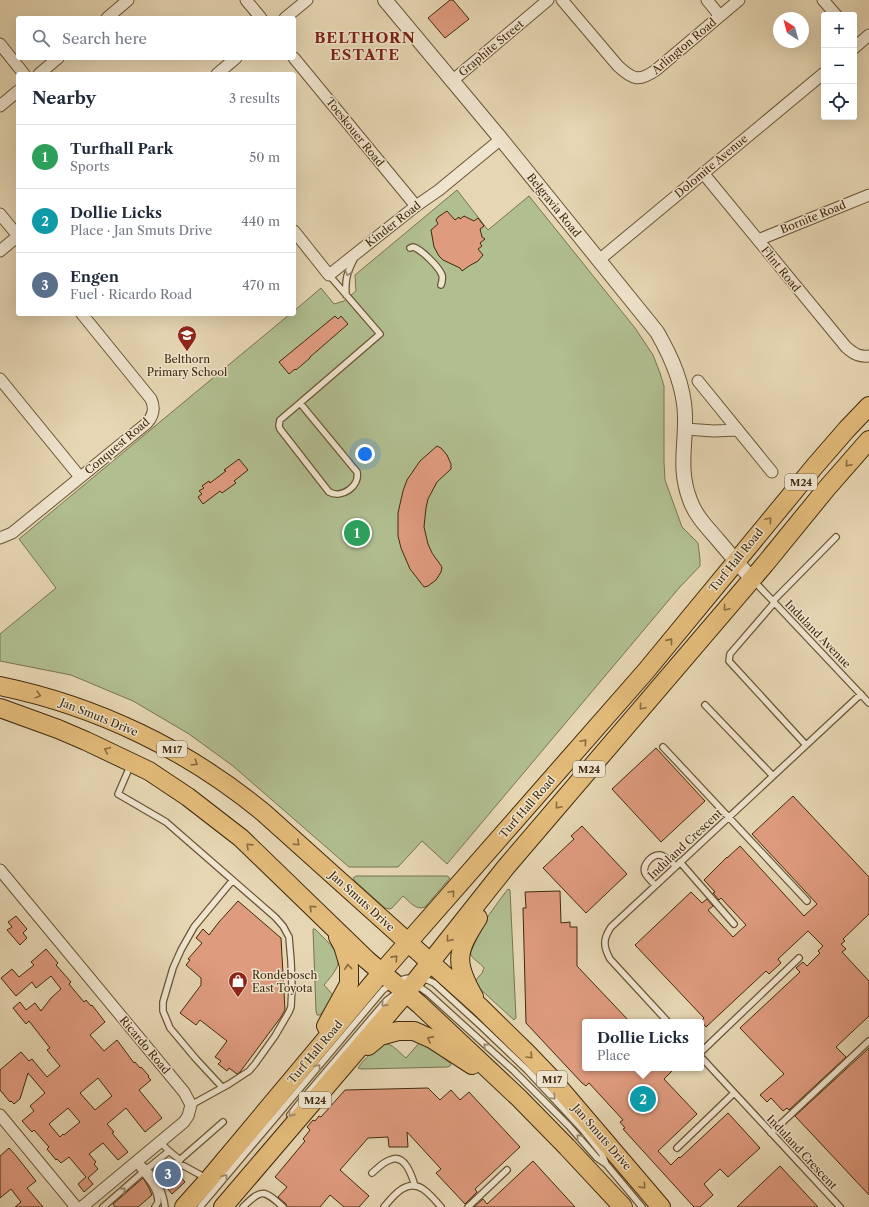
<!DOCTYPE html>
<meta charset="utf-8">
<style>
:root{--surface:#fff;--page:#f6f6f7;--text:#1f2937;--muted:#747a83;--line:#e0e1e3;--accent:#2563eb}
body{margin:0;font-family:"Libre Caslon Text",serif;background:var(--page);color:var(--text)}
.controls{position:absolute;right:12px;top:12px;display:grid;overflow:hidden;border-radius:4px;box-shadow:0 4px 16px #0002}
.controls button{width:36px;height:36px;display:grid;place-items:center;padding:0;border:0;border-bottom:1px solid var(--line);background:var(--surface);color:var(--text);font:20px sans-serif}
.compass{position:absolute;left:773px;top:12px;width:36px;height:36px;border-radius:50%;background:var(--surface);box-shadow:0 4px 16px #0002;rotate:324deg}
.you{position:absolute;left:365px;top:454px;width:14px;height:14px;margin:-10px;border:3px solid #fff;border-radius:50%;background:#1a73e8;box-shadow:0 0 0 6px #1a73e833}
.badge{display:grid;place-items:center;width:26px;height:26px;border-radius:50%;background:var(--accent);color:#fff;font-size:13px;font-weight:700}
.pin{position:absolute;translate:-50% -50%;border:2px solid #fff;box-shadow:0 1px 4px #0006}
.popup{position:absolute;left:582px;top:1019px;width:122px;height:52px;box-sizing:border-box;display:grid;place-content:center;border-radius:4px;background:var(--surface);filter:drop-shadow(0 1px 3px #0005);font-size:13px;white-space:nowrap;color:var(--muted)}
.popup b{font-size:15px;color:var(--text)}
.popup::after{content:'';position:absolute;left:50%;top:100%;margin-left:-8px;border:8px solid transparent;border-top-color:var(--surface)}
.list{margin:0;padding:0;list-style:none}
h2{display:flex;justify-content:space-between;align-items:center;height:52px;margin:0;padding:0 16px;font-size:17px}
h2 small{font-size:13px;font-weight:400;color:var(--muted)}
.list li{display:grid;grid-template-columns:26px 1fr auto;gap:12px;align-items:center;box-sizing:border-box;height:64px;padding:0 16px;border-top:1px solid var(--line)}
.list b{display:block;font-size:15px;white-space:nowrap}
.list p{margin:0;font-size:13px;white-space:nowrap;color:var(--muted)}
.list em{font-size:13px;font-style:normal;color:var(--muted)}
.icon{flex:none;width:22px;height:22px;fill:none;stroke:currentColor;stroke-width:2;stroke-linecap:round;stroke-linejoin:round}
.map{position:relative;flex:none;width:869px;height:1207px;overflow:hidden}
.search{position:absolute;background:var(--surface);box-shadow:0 4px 16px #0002;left:16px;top:16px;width:280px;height:44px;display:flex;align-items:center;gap:10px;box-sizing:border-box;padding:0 14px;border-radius:4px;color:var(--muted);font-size:15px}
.panel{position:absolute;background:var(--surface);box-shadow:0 4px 16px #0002;left:16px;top:72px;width:280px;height:244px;border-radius:4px}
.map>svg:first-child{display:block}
</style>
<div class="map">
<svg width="869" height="1207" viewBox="0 0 869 1207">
<rect width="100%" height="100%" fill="#e6d6b3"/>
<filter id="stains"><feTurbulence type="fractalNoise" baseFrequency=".005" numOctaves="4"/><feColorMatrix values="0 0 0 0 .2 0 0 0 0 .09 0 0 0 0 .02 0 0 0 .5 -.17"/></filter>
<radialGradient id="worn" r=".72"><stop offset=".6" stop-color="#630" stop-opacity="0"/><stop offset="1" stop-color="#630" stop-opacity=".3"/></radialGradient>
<path fill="#b1be90" stroke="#78744e" d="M457,190l31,40 41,-34 106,132 18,27 7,18 4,13v76l1,18 17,47 16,16 2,16v7l-21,22 -232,276 -25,-23 -24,26h-49l-116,-101 -44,-32 -56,-33 -62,-26 -71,-14v-27l56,-46 -37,-49 271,-225h4v-3l27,-23 13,16 10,-3 12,-10 -1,-16z
M356,876h91l3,2 -25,29c-9,4 -16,-6 -22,-11l-11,12 -2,1 -5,-1 -30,-27 -2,-3z
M508,889l2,1 6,128 -2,2 -35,-32 -4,-7 7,-8 2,-5c-3,-5 -13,-9 -14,-16 0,-13 30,-53 38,-63z
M313,929h2c9,10 30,25 21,40 -3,6 -8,11 -12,16l9,10v2l-12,17 -1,1h-3l-1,-4z
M420,1042l9,4 21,17 1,2 -3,2 -87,2 -3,-1c3,-6 9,-10 13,-15 17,-16 20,-8 35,5z"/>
<path fill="#df9b7e" stroke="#402a0c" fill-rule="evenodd" d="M450,0h3l16,19 -24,19 -17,-20z
M447,211l8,9 4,-3 1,2 4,-3 10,5 4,-3 6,8 -4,3 2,8 3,2 -5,4 2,3 -4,3 5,6 -5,6 -9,5 -7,5 -2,-3 -17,-8 -4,-4 -5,-9 -3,-17 7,-6 -2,-4 2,-3z
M335,316l3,3 3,-3 7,8 -38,33v1l-14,12 -1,-1 -6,5 -10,-12z
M437,446l4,2 6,7 4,9v5l-14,13 -9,17 -2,9 -2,19 4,17 4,9 10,14 -1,5 -5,8 -8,6 -4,1 -14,-18 -9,-21 -3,-12v-23l5,-22 4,-11 13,-19z
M239,459l9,11 -14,11 2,2 -14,10 -2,-2 -17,13 -5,-7 4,-3 -3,-3 5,-3 -2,-2 7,-5 1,2 16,-12 -2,-1z
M656,748l49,53 -44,41 -49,-53z
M793,796l76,81v37l-26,25 2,2 -4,3 5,5 -4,3 27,29v35l-33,31 10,10 -57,53 -2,-2 -4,3 -12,-13 -4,4 -7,-7 24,-21 -44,-46 60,-56 -4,-4 7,-6 4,4 13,-13 -2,-2 5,-5 -15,-15 -30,28 3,4 -12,11 -3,-3 -60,56 -5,-6 3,-3 -69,-73 56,-53 11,11 5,-4 6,7 -5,4 25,27 13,-12 -25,-27 -2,2 -6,-7 2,-1 -11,-12 23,-23v1l13,-12 64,70 13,-12 -65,-70z
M582,826l45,48 -41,39 -43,-45 31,-29 -3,-3z
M560,891l1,32 9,-1v5h7v39l53,56h-45v46h90l-11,11 33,35 -39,37 13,14 8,-8 1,1 48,-45 32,35 -32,29 -8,-8 -16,15 9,11 -13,12h-6l-71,-78 2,-1 -5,-6 3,-2 -34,-37 -3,3 -4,-3 -56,-60 -3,-115h3l-1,-16z
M238,901l43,37 4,72 -4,7 -41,55 -3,2 -8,-6 -2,3 -9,-7 3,-3 -6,-4 12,-16 -27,-21 -4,5 -16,-12 21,-28v-7l-15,-13 4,-5 -2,-1 14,-16 -6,-5 7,-9 6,6 10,-13z
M16,916l11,13 -4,4 4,5 -7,7 -13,-15 5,-3 -4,-5z
M46,949l12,14 -2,2 15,17 -2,2 15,18 2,-2 5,6 1,-1 13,17 -15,13 14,16 13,-11 17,23 1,-1 5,6 1,-1 8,9 -1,1 3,3 -12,10 23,28 -17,14 -19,-24 -19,16 7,8 -2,1 16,19 -10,8 -15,-17 -14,11 7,8 -2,2 4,5 -10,9 5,6 -9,8 -6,-8 8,-7 -17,-20 -8,6 -4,-4 -1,1 -9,-11 2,-2 -15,-17 -2,2 -10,-11 12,-10 -4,-5 15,-13 -17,-20 -8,26 -6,5 -3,-3 -1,1 -10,-12v-20l21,-18 8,9 3,-2 15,18 13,-11 -13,-16 3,-2 -21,-27 -3,3 -13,-16 7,-6 6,8 9,-7 6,8 10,-13 10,-9 -10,-13 -15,12 -4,-6 -16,14 -15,-18 11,-9 7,8 15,-12 -3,-3zM98,1078l14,18 -17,14 -15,-17zM68,1108l12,14 -16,13 -1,-1 -3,3 -11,-13z
M869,1048v147l-74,-79z
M428,1088l12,12 11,-10 9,10 9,-8 51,55 -45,42 2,3 -12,12 -29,-31 5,-4 -34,-37 1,15h-19l-1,-10 -20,1 -28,32 29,26 -10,11h-15l-14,-12 -10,12h-33l-1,-3 -8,-7 9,-10 -12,-10 30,-36 -2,-2 7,-9 -3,-3 6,-7 2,1 4,-5 2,1 24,-27z
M9,1148l8,9 19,24 -9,7 16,19h-28l6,-5 -10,-13 -11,9v-42z
M166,1159l19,23 -13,12 -8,-10 -1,1 -10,-15z
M533,1161l42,46h-101l9,-8 4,5z
M780,1166l38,41h-81l24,-23z
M143,1178l6,10 3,7 -14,12h-23l-2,-3z"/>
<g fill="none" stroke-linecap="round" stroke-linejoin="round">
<defs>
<path id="service" d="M410,248l3,-1c8,2 26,20 29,28 1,4 0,7 -1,10
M346,295c-1,-16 1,-22 8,-36
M300,403l-20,17 -1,6 1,3 49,63c13,7 31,-6 28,-20l-57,-69 80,-69 -51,-59
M753,580l116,123
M773,601l63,-64
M774,603l-44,51 -1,7 77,84
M705,705l68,71
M663,747l144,154
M131,764l-13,30 48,28 109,95 8,9 6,11 2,24 1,26 -1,20 -2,5 -14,24 -20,28 -6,7 -20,13 -38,21
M680,862l54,62
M655,885c-3,-3 -8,-8 -10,-12 -3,-8 7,-19 15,-18 6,1 11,8 16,11
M415,987l6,1 7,5 86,78 55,55 28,32 9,6 36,43
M668,1022l-58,-63c-7,-13 -7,-20 1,-32l250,-233
M701,1052l98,-94
M701,1057l139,150
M222,1087l-26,-28 -26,-31 -7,-17v-9l10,-34 8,-18 13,-23 38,-46
M290,1115l16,-20 80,-94 12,-9
M771,1133l98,-92
M677,1148l57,-55
M169,1151l11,9
M138,1161l9,8 22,-18 -9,-9
M135,1163c9,11 23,24 23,39l-3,5
M175,1164l48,-42
M175,1164l9,2 22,12
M147,1169c10,13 16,21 18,38
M372,1173c5,-4 11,-11 18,-13 15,-7 22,16 25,26
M103,1207l40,-35
M200,1207l183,-217c15,-12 33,-17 51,-7l47,43 46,44 55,59 20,25 4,10
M243,1207c19,-19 21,-17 40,0
M384,1207c9,-11 23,-29 39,-18 7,5 13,12 18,18
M468,1207l39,-37"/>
<path id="minor" d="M246,0l15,18
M562,0l56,66c15,14 21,16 38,4l83,-70
M707,0l13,16
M823,0l13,15
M107,18l21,-18
M285,18l22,-18
M0,44l24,30
M854,48l15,-13
M294,58l122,148
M39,74l19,-16
M217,74l19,-16
M452,81l96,-81
M0,106l18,-15
M703,173l143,174c8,7 13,10 23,9
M0,214l18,22
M294,231l35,44 87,-69 23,-16 62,-51
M758,240l111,-45
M0,251l18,-15
M599,260l225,-187
M0,379l80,98
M698,381l74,91
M685,429l29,2 24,-1
M0,538l12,-5 135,-110c7,-8 8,-15 4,-24l-69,-85
M0,870l184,222 7,13 -3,11 -4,6 -102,85
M0,1115l76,92"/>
<path id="tertiary" d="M385,0l116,139 156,193c15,26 27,53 28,83 1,31 -7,54 5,85 5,15 17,27 28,40 11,13 22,26 34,39"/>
<path id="primary" d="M0,686c97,20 188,64 264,127l216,194 48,47 23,24 110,129
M0,708l58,21 28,12 63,30 39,26 53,41 126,122 52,44 100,94 48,49 56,60
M474,997c-20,-35 -18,-45 4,-79
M326,1026l23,-42v-18l-6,-20 -5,-9
M368,1046l12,-10 18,-5h16l18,8 40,26
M184,1207l25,-28 173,-207 264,-301 168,-204 33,-38 22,-23
M223,1207l183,-214 100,-126 259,-303 62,-76 42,-48"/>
</defs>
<use href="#service" stroke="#6a5536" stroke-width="8"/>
<use href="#minor" stroke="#6a5536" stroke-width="13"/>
<use href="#tertiary" stroke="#6a5536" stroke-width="16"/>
<use href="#primary" stroke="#402a0c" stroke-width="20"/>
<use href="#service" stroke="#efe4ce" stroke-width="5.5"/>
<use href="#minor" stroke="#efe4ce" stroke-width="11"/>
<use href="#tertiary" stroke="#efe4ce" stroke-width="14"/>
<use href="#primary" stroke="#e3bb7a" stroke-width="18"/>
</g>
<defs><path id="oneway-chevron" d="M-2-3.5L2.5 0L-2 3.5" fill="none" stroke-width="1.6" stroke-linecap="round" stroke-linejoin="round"/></defs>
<g stroke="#98876d">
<use href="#oneway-chevron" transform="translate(348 273) rotate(107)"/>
<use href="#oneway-chevron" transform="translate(384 1004) rotate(132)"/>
<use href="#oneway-chevron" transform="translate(486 1046) rotate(-138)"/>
<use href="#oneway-chevron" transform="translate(318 1067) rotate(-50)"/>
<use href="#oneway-chevron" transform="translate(553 1097) rotate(47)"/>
<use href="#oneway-chevron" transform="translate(291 1114) rotate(128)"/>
<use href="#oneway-chevron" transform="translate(579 1137) rotate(-132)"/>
<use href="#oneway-chevron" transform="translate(225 1177) rotate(-50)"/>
<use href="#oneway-chevron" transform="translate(123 1190) rotate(-40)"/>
</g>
<g stroke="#896b3d">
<use href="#oneway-chevron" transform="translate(848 464) rotate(131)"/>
<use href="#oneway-chevron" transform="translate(769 520) rotate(-50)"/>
<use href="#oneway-chevron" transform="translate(726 608) rotate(130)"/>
<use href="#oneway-chevron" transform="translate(670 641) rotate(-51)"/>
<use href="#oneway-chevron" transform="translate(38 695) rotate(15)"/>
<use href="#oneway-chevron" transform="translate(642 707) rotate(130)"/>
<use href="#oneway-chevron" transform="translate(584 742) rotate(-49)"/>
<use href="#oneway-chevron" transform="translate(107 750) rotate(-155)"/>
<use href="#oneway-chevron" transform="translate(195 763) rotate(32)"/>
<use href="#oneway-chevron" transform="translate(558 806) rotate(130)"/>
<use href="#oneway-chevron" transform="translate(297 843) rotate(42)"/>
<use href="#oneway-chevron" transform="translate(249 846) rotate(-136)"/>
<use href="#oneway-chevron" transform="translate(452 893) rotate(-49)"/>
<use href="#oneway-chevron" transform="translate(312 908) rotate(-136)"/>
<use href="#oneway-chevron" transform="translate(449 939) rotate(129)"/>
<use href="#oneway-chevron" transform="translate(395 958) rotate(-48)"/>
<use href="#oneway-chevron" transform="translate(348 967) rotate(-96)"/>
<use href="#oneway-chevron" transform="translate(430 1039) rotate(-152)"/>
<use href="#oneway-chevron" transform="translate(530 1056) rotate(46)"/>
<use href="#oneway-chevron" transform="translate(643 1186) rotate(50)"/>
</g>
<defs>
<symbol id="school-pin" viewBox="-11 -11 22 30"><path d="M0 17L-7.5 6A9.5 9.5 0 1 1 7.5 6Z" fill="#8f2418" stroke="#efe4ce"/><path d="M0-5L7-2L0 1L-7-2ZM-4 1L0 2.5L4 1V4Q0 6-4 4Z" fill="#fff"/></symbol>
<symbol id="shop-pin" viewBox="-11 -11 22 30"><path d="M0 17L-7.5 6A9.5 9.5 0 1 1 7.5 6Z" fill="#8f2418" stroke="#efe4ce"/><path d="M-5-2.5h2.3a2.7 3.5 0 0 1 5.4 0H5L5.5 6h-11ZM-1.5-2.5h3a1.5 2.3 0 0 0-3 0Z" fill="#fff"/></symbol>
</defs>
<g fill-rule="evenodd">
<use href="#school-pin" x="176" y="324" width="22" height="30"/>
<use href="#shop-pin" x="227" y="970" width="22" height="30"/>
</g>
<g text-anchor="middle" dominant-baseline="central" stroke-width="3" stroke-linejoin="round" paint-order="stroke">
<g fill="#efe4ce" stroke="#746246" stroke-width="1">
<rect x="785" y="474" width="32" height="16" rx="3"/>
<rect x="157" y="741" width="30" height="16" rx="3"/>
<rect x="573" y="761" width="32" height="16" rx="3"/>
<rect x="537" y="1071" width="30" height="16" rx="3"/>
<rect x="299" y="1092" width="32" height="16" rx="3"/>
</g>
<g font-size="10" font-weight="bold" fill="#402a0c">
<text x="801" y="482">M24</text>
<text x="172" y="749">M17</text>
<text x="589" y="769">M24</text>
<text x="552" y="1079">M17</text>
<text x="315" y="1100">M24</text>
</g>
<g font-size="11" fill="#402a0c" stroke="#efe4ce">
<text transform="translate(684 46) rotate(-40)">Arlington Road</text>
<text transform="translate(491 48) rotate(-40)">Graphite Street</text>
<text transform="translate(355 132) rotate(51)">Toeskouer Road</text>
<text transform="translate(711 166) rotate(-40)">Dolomite Avenue</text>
<text transform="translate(554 205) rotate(51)">Belgravia Road</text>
<text transform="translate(813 217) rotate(-22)">Bornite Road</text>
<text transform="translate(393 224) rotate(-38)">Kinder Road</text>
<text transform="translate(781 269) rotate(51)">Flint Road</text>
<text transform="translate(117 446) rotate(-40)">Conquest Road</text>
<text transform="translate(736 560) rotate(-51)">Turf Hall Road</text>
<text transform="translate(818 634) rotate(46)">Induland Avenue</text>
<text transform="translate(99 717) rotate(22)">Jan Smuts Drive</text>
<text transform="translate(527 807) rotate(-49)">Turf Hall Road</text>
<text transform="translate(685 844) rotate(-43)">Induland Crescent</text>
<text transform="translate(362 901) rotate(42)">Jan Smuts Drive</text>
<text transform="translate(145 1045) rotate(50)">Ricardo Road</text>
<text transform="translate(315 1052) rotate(-50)">Turf Hall Road</text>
<text transform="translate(602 1137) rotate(49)">Jan Smuts Drive</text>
<text transform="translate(802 1152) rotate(47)">Induland Crescent</text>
</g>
<g font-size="11" fill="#402a0c" stroke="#efe4ce">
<text x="187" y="359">Belthorn<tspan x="187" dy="13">Primary School</tspan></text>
<text x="252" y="975" text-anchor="start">Rondebosch<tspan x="252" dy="13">East Toyota</tspan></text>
</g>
<g font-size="15" font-weight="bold" letter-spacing="1" fill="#7a1f14" stroke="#efe4ce">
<text x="365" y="37">BELTHORN<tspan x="365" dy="17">ESTATE</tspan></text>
</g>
</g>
<rect width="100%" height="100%" filter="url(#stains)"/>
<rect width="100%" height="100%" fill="url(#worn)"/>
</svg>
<div class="controls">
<button>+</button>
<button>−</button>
<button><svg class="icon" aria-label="locate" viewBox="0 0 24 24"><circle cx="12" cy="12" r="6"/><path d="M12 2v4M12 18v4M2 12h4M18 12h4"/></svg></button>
</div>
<svg class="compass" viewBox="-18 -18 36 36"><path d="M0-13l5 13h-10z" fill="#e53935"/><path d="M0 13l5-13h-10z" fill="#747a83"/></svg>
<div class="you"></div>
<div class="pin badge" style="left:357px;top:533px;background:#2e9e5b">1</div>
<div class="pin badge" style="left:643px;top:1099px;background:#0f9aa8">2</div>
<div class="popup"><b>Dollie Licks</b>Place</div>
<div class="pin badge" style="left:168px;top:1174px;background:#5c6f8a">3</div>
<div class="search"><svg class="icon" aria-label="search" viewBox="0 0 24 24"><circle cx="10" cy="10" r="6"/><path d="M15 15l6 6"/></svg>Search here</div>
<section class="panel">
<h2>Nearby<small>3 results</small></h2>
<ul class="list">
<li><span class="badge" style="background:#2e9e5b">1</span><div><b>Turfhall Park</b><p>Sports</p></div><em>50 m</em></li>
<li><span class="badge" style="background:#0f9aa8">2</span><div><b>Dollie Licks</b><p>Place · Jan Smuts Drive</p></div><em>440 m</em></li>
<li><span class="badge" style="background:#5c6f8a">3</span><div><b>Engen</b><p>Fuel · Ricardo Road</p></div><em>470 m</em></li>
</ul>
</section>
</div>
